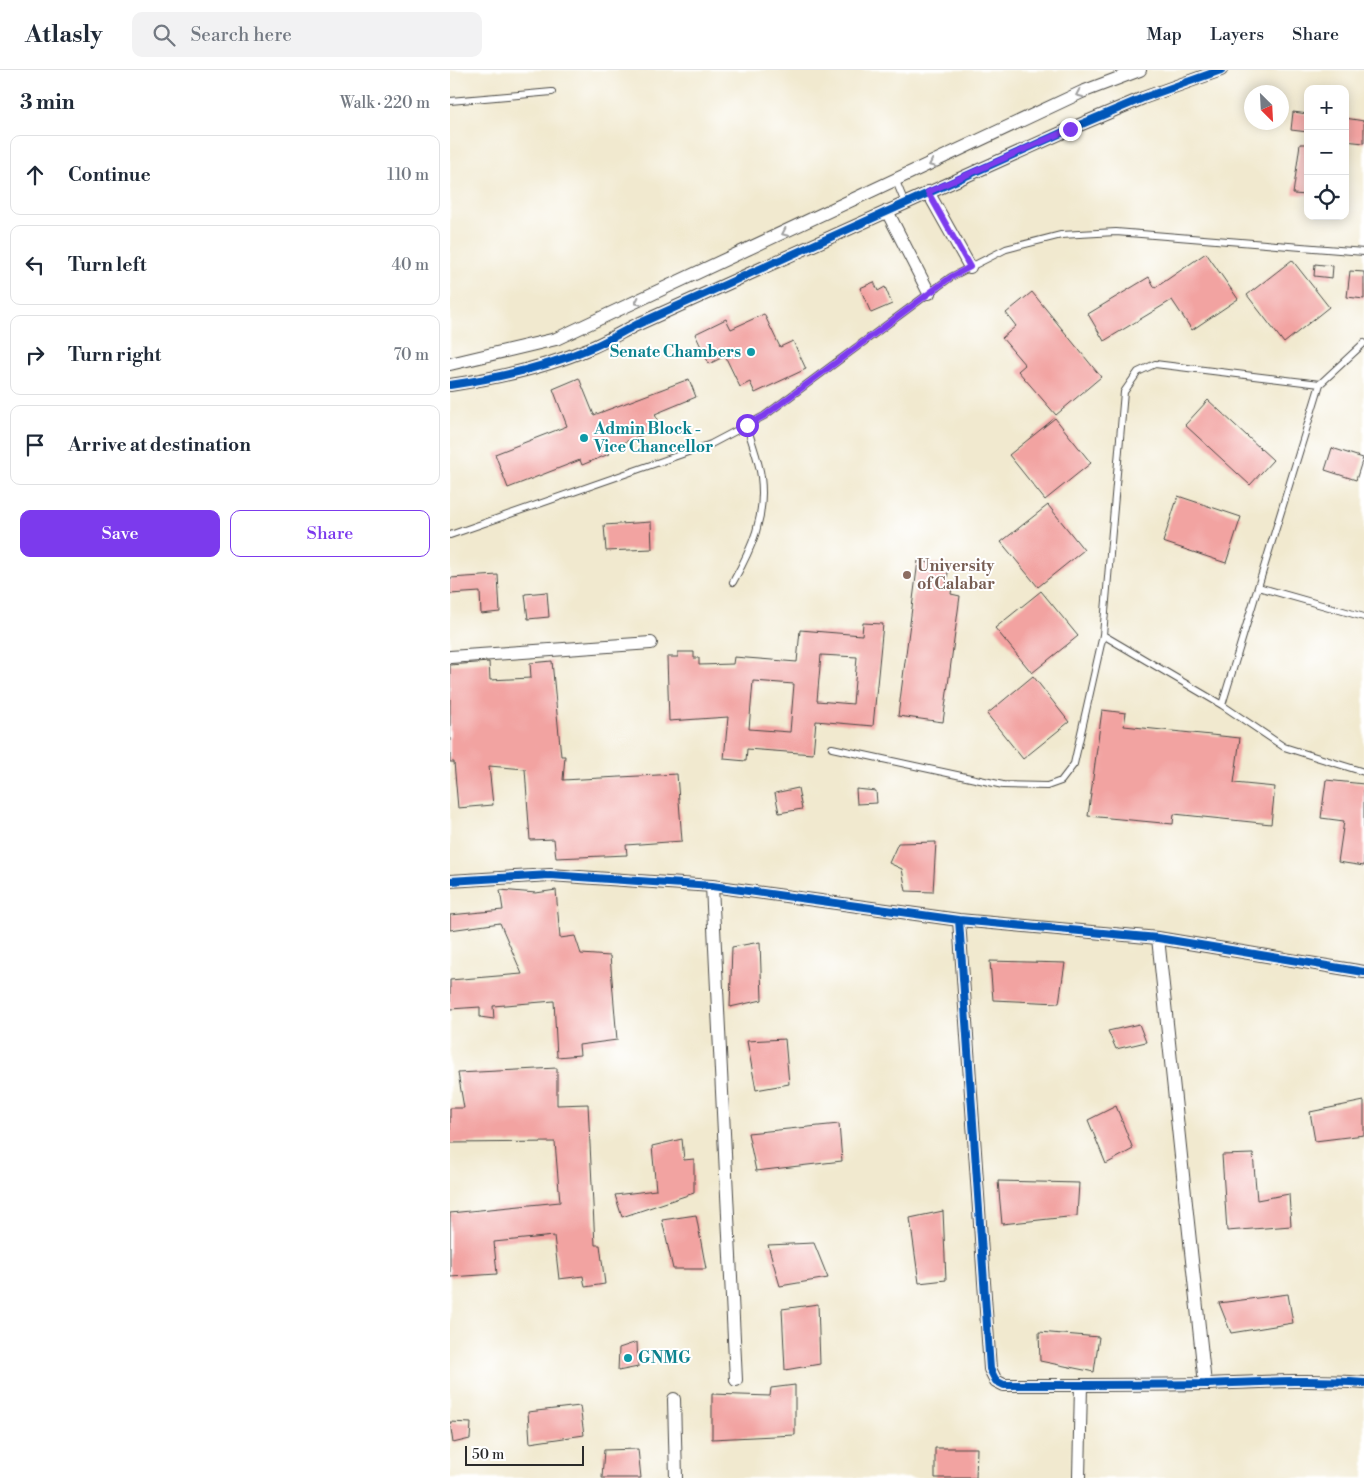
<!DOCTYPE html>
<meta charset="utf-8">
<style>
:root{--surface:#fff;--page:#f2f2f3;--text:#1f2937;--muted:#747a83;--line:#e0e1e3;--accent:#7c3aed}
body{margin:0;font-family:"Libre Bodoni",serif;background:var(--page);color:var(--text)}
.controls{position:absolute;right:15px;top:15px;display:grid;overflow:hidden;border-radius:10px;box-shadow:0 2px 12px #0003}
.controls button{width:45px;height:45px;display:grid;place-items:center;padding:0;border:0;border-bottom:1px solid var(--line);background:var(--surface);color:var(--text);font:25px sans-serif}
.compass{position:absolute;left:794px;top:15px;width:45px;height:45px;border-radius:50%;background:var(--surface);box-shadow:0 2px 12px #0003;rotate:156deg}
.scale{position:absolute;left:15px;bottom:12px;width:119px;box-sizing:border-box;padding-left:5px;border:2px solid #2b2b2b;border-top:0;font-size:14px;line-height:18px;white-space:nowrap;color:#2b2b2b;-webkit-text-stroke:4px #fff;paint-order:stroke}
.stop{position:absolute;width:15px;height:15px;margin:-11px;border:4px solid #7c3aed;border-radius:50%;background:#fff}
.stop.end{background:#7c3aed;border-color:#fff;box-shadow:0 1px 5px #0008}
.list{margin:0;padding:0;list-style:none}
h2{display:flex;justify-content:space-between;align-items:center;height:65px;margin:0;padding:0 20px;font-size:21px}
h2 small{font-size:16px;font-weight:400;color:var(--muted)}
.list li{display:grid;grid-template-columns:32px 1fr auto;gap:15px;align-items:center;box-sizing:border-box;height:80px;margin:0 10px 10px;padding:0 10px;border:1px solid var(--line);border-radius:10px}
.list b{display:block;font-size:19px;white-space:nowrap}
.list em{font-size:16px;font-style:normal;color:var(--muted)}
.actions{display:flex;gap:10px;padding:15px 20px}
.actions a{flex:1;padding:11px 0;border:1px solid var(--accent);border-radius:10px;text-align:center;font-size:18px;color:var(--accent)}
.actions .main{background:var(--accent);color:#fff}
.icon{flex:none;width:28px;height:28px;fill:none;stroke:currentColor;stroke-width:2;stroke-linecap:round;stroke-linejoin:round}
.map{position:relative;flex:none;width:914px;height:1408px;overflow:hidden}
header{display:flex;align-items:center;gap:30px;box-sizing:border-box;height:70px;padding:0 25px;background:var(--surface);border-bottom:1px solid var(--line)}
header strong{font-size:24px}
nav{display:flex;gap:28px;margin-inline-start:auto;font-size:18px}
.search{width:350px;height:45px;background:var(--page);display:flex;align-items:center;gap:12px;box-sizing:border-box;padding:0 18px;border-radius:10px;color:var(--muted);font-size:19px}
main{display:flex}
aside{flex:1;background:var(--surface)}
.map>svg:first-child{display:block}
</style>
<header>
<strong>Atlasly</strong>
<div class="search"><svg class="icon" aria-label="search" viewBox="0 0 24 24"><circle cx="10" cy="10" r="6"/><path d="M15 15l6 6"/></svg>Search here</div>
<nav><a>Map</a><a>Layers</a><a>Share</a></nav>
</header>
<main>
<aside>
<h2>3 min<small>Walk · 220 m</small></h2>
<ul class="list">
<li><svg class="icon" aria-label="ahead" viewBox="0 0 24 24"><path d="M12 20V5M6 11l6-6 6 6"/></svg><div><b>Continue</b></div><em>110 m</em></li>
<li><svg class="icon" aria-label="left" viewBox="0 0 24 24"><path d="M17 20v-9H6M10 6l-5 5 5 5"/></svg><div><b>Turn left</b></div><em>40 m</em></li>
<li><svg class="icon" aria-label="right" viewBox="0 0 24 24"><path d="M7 20v-9h11M14 6l5 5-5 5"/></svg><div><b>Turn right</b></div><em>70 m</em></li>
<li><svg class="icon" aria-label="arrive" viewBox="0 0 24 24"><path d="M6 21V4h12l-3 4 3 4H6"/></svg><div><b>Arrive at destination</b></div></li>
</ul>
<div class="actions"><a class="main">Save</a><a>Share</a></div>
</aside>
<div class="map">
<svg width="914" height="1408" viewBox="0 0 914 1408">
<rect width="100%" height="100%" fill="#fff"/>
<filter id="ink" filterUnits="userSpaceOnUse"><feTurbulence type="fractalNoise" baseFrequency=".02" numOctaves="2"/><feDisplacementMap in="SourceGraphic" scale="10" xChannelSelector="R" yChannelSelector="G"/><feConvolveMatrix kernelMatrix="1 2 1 2 8 2 1 2 1" color-interpolation-filters="sRGB"/></filter>
<filter id="wash" filterUnits="userSpaceOnUse"><feTurbulence type="fractalNoise" baseFrequency=".0096" numOctaves="4" result="noise"/><feDisplacementMap in="SourceGraphic" scale="20" xChannelSelector="R" yChannelSelector="G"/><feGaussianBlur stdDeviation="1.12" result="paint"/><feColorMatrix in="noise" values="0 0 0 0 0 0 0 0 0 0 0 0 0 0 0 0 0 1.4 0 .05"/><feComposite in="paint" operator="in"/></filter>
<g filter="url(#wash)">
<rect width="100%" height="100%" fill="#f1e9cf"/>
<g id="blocks">
<path fill="#f2a3a1" fill-rule="evenodd" d="M843,42l15,2v18l-17,-2z
M895,48l19,3v22l-19,-2z
M850,74h8v51l-15,-1z
M756,183l32,46 -46,31 -20,-30 -68,41 -16,-27 61,-37 6,11z
M842,190l37,47 -45,36 -37,-48z
M865,194l18,2 -1,12 -18,-2z
M900,201l14,1v27l-17,-2z
M424,212l4,9 7,-4 7,17 -21,9 -11,-25z
M582,222l69,85 -45,38 -38,-44 7,-6 -23,-27 14,-12 -10,-13z
M314,244l16,33 13,-6 13,28 -51,24 -5,-11 -10,5 -15,-31 -16,8 -14,-30 31,-15 5,10z
M129,308l15,37 95,-36 7,18 -41,17 5,14 -53,21 2,5 -27,11 -2,-5 -72,28 -13,-34 72,-28 -14,-37z
M758,330l65,60 -23,25 -65,-60z
M605,348l36,45 -46,37 -36,-45z
M882,378l31,10 -7,22 -31,-10z
M728,426l63,21 -15,46 -63,-21z
M598,435l36,45 -46,37 -37,-45z
M201,452l1,27 -46,2 -2,-26z
M468,491l31,4 -3,21 6,1 -1,7 9,2 -17,126 -45,-6z
M48,505l2,37 -19,2 -1,-22 -30,2v-16z
M591,521l37,45 -46,37 -37,-45z
M97,522l2,25 -21,2 -3,-25z
M413,553l20,1 -10,102 -57,-5 -3,33 -66,-5 -1,12 -22,-2 4,-42 -59,4 -2,-64h11v-5h16v6h5v7l34,-1 1,-7 63,5 3,-32 62,5zM371,585l36,2 -4,47 -36,-3zM303,611l41,3 -4,48 -41,-3z
M102,591l9,95h4l-2,24 114,-6 5,67 -56,4 1,10 -71,3 -2,-19 -24,1 -5,-71 -36,-3 4,39 -35,3 -4,-46h-4v-97l39,-3 1,18 41,-2 -1,-15z
M583,606l36,46 -46,37 -36,-45z
M652,640l24,3 -2,13 116,12 -6,45 41,4 -4,37 -97,-10 -1,10 -85,-8z
M876,710l38,4v82l-26,-4 6,-41 -23,-3z
M348,718l4,21 -23,4 -4,-20z
M406,719l20,2 1,12 -20,1z
M486,772l-3,50 -27,-1 -4,-22 -13,-6 9,-20z
M50,820l36,3 20,-3 4,48 15,-2 6,18 29,2 7,84 -38,5 1,10 -23,2 -3,-56 -61,5 1,13 -14,-2v-10l-30,2v-29l72,-6 -22,-51 -50,7v-15l53,-5z
M310,872l2,58 -32,7 2,-60z
M540,891l75,2 -6,40 -66,-3z
M689,954l7,18 -30,7 -8,-18z
M335,969l4,45 -33,6 -9,-49z
M107,998v37l31,-1 7,141h5l5,39 -20,3 -2,-11 -24,3 -5,-43 -60,6 3,32 -47,3v-64l110,-11 -5,-60 -105,1v-35h14l-6,-35z
M914,1031v34l-49,6 -5,-29z
M666,1036l17,43 -27,15 -18,-44z
M389,1054l3,37 -86,10 -8,-38z
M232,1069l2,21 10,-1v34l-72,24 -7,-22 41,-5 -4,-44z
M803,1084l4,46 32,-6 2,32 -64,5 -5,-76z
M548,1111l81,2 -2,33 -75,8z
M493,1141l3,69 -27,3 -9,-65z
M246,1145l10,54h-33l-11,-49z
M364,1173l14,35 -48,8 -12,-41z
M838,1224l5,29 -62,10 -12,-30z
M368,1234l2,60 -35,6 -3,-61z
M589,1262l60,5 -5,35 -54,-11z
M187,1272l1,25 -20,4 1,-23z
M345,1315v50l-83,4v-45l58,2 1,-8z
M130,1336l4,29 -54,8 -2,-31z
M0,1352l21,1 -1,16 -17,4z
M485,1378h42l-1,30h-41z
M188,1379l3,29h-39l2,-28z"/>
</g>
</g>
<g filter="url(#ink)">
<use href="#blocks" fill-opacity="0" stroke="#494844" stroke-width="1"/>
<g fill="none" stroke-linecap="round" stroke-linejoin="round">
<defs>
<path id="service" d="M0,31l102,-9
M446,111l9,22
M0,465l261,-91 53,-28 187,-139 55,-28 55,-14 55,-3 248,20
M283,512c19,-34 33,-65 28,-105 -2,-17 -10,-35 -14,-52
M808,517l106,30
M653,565l119,70 62,42 80,25
M772,635l98,-321 44,-41
M382,678l171,37 44,1 14,-5 13,-17 29,-129 21,-243 14,-20 17,-8 165,20"/>
<path id="minor" d="M478,122l42,75
M437,141l42,82
M0,294l106,-25 526,-247 58,-22
M0,315c47,-7 94,-17 138,-36 16,-6 32,-16 48,-24l434,-196 73,-31 78,-28
M0,587l201,-14
M0,811l100,-6 162,11 247,34 199,18 206,34
M262,816l24,494
M509,850l31,449 6,12 8,4c67,0 134,0 201,-1 53,-2 105,-5 159,-1
M708,868l47,446
M224,1329l2,79
M629,1408l2,-93"/>
</defs>
<use href="#service" stroke="#494844" stroke-width="8"/>
<use href="#minor" stroke="#494844" stroke-width="14"/>
<use href="#service" stroke="#fff" stroke-width="6"/>
<use href="#minor" stroke="#fff" stroke-width="12"/>
<defs>
<path id="cycleway" d="M0,315c47,-7 94,-17 138,-36 16,-6 32,-16 48,-24l434,-196 73,-31 78,-28
M0,811l100,-6 162,11 247,34 199,18 206,34
M509,850l31,449 6,12 8,4c67,0 134,0 201,-1 53,-2 105,-5 159,-1"/>
</defs>
<use href="#cycleway" stroke="#fff" stroke-width="11"/>
<use href="#cycleway" stroke="#0057b8" stroke-width="8"/>
</g>
<defs><path id="oneway-chevron" d="M-2-3.5L2.5 0L-2 3.5" fill="none" stroke-width="1.6" stroke-linecap="round" stroke-linejoin="round" transform="scale(1.25)"/></defs>
<g stroke="#a0a0a0">
<use href="#oneway-chevron" transform="translate(629 24) rotate(156)"/>
<use href="#oneway-chevron" transform="translate(482 94) rotate(155)"/>
<use href="#oneway-chevron" transform="translate(335 163) rotate(155)"/>
<use href="#oneway-chevron" transform="translate(188 232) rotate(155)"/>
</g>
</g>
<g fill="none" stroke-linecap="round" stroke-linejoin="round" filter="url(#ink)">
<path stroke="#7c3aed" stroke-width="6" d="M297,355l17,-9 187,-139 19,-10 -42,-75 142,-63"/>
</g>
<g fill="#0f9aa8" stroke="#fff" stroke-width="2">
<circle cx="301" cy="282" r="5"/>
<circle cx="134" cy="368" r="5"/>
<circle cx="178" cy="1288" r="5"/>
</g>
<circle fill="#8d6e63" stroke="#fff" stroke-width="2" cx="457" cy="505" r="5"/>
<g text-anchor="middle" dominant-baseline="central" stroke-width="4" stroke-linejoin="round" paint-order="stroke">
<g font-size="16" font-weight="bold" fill="#0d838f" stroke="#fff" text-anchor="start">
<text x="291" y="282" text-anchor="end">Senate Chambers</text>
<text x="144" y="359">Admin Block -<tspan x="144" dy="18">Vice Chancellor</tspan></text>
<text x="188" y="1288">GNMG</text>
</g>
<g font-size="16" font-weight="bold" fill="#785e54" stroke="#fff" text-anchor="start">
<text x="467" y="496">University<tspan x="467" dy="18">of Calabar</tspan></text>
</g>
</g>
</svg>
<div class="controls">
<button>+</button>
<button>−</button>
<button><svg class="icon" aria-label="locate" viewBox="0 0 24 24"><circle cx="12" cy="12" r="6"/><path d="M12 2v4M12 18v4M2 12h4M18 12h4"/></svg></button>
</div>
<svg class="compass" viewBox="-18 -18 36 36"><path d="M0-13l5 13h-10z" fill="#e53935"/><path d="M0 13l5-13h-10z" fill="#747a83"/></svg>
<div class="scale">50 m</div>
<div class="stop" style="left:297px;top:355px"></div>
<div class="stop end" style="left:620px;top:59px"></div>
</div>
</main>
